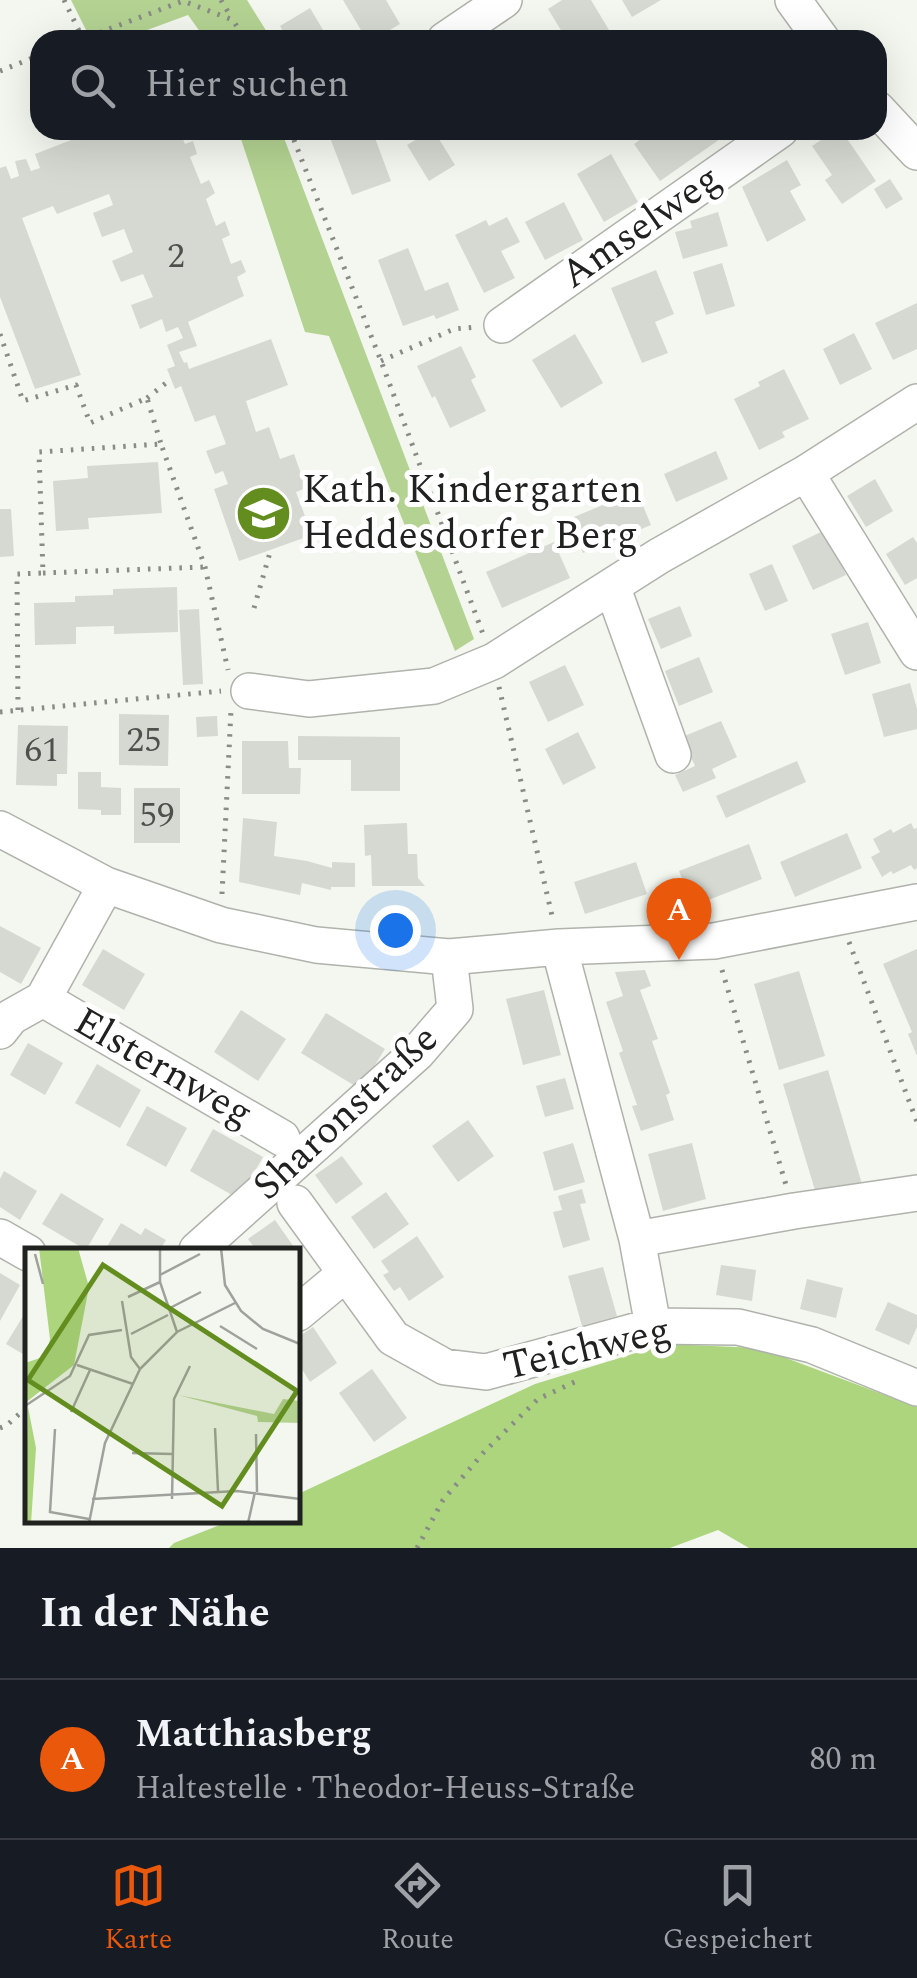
<!DOCTYPE html>
<html lang="de">
<meta charset="utf-8">
<style>
:root{--surface:#171b24;--page:#242831;--text:#f1f3f6;--muted:#9ea1a6;--line:#363941;--accent:#ea580c}
body{margin:0;font-family:Spectral,serif;background:var(--page);color:var(--text)}
.you{position:absolute;left:395px;top:930px;width:35px;height:35px;margin:-25px;border:8px solid #fff;border-radius:50%;background:#1a73e8;box-shadow:0 0 0 15px #1a73e833}
.badge{display:grid;place-items:center;width:65px;height:65px;border-radius:50%;background:var(--accent);color:#fff;font-size:32px;font-weight:700}
.pin{position:absolute;translate:-50% -82px;filter:drop-shadow(0 2px 5px #0008)}
.pin::after{content:'';position:absolute;top:52px;width:35px;height:30px;background:inherit;clip-path:polygon(0 0,100% 0,50% 100%)}
.list{margin:0;padding:0;list-style:none}
h2{display:flex;justify-content:space-between;align-items:center;height:130px;margin:0;padding:0 40px;font-size:42px}
h2 small{font-size:32px;font-weight:400;color:var(--muted)}
.list li{display:grid;grid-template-columns:65px 1fr auto;gap:30px;align-items:center;box-sizing:border-box;height:160px;padding:0 40px;border-top:2px solid var(--line)}
.list b{display:block;font-size:38px;white-space:nowrap}
.list p{margin:0;font-size:32px;white-space:nowrap;color:var(--muted)}
.list em{font-size:32px;font-style:normal;color:var(--muted)}
.icon{flex:none;width:55px;height:55px;fill:none;stroke:currentColor;stroke-width:2;stroke-linecap:round;stroke-linejoin:round}
.map{position:relative;flex:none;width:917px;height:1548px;overflow:hidden}
.search{position:absolute;background:var(--surface);box-shadow:0 10px 40px #0002;left:30px;right:30px;top:30px;height:110px;display:flex;align-items:center;gap:25px;box-sizing:border-box;padding:0 35px;border-radius:30px;color:var(--muted);font-size:38px}
.sheet{height:290px;background:var(--surface)}
nav{display:flex;justify-content:space-around;align-items:center;box-sizing:border-box;height:140px;border-top:2px solid var(--line);background:var(--surface);font-size:28px;color:var(--muted)}
nav a{display:grid;justify-items:center;gap:5px}
nav .on{color:var(--accent)}
.map>svg:first-child{display:block}
</style>
<div class="map">
<svg width="917" height="1548" viewBox="0 0 917 1548">
<rect width="100%" height="100%" fill="#f3f7ef"/>
<path fill="#b4d392" d="M71,0h176l25,40h-66l-18,-25 -68,25h-29z
M238,130h43l193,509 -19,12 -126,-315 -24,-4z"/>
<path fill="#acd57e" d="M665,1344l94,4 158,59v141h-168l-31,-18 -48,18h-501l5,-5 56,-22 68,-1v-26l237,-110z"/>
<path fill="#d5d9d1" d="M343,0h43l14,24 -27,16h-6z
M562,0h29l24,40h-48l-19,-31z
M622,0h39l-29,17z
M310,8l19,32h-41l-8,-14z
M97,130h82l6,14 8,-3 4,13 -7,3 11,27 8,-4 6,13 -9,6 10,27 9,-5 5,14 -8,4 9,25 10,-4 5,12 -9,5 7,19 -56,26 9,24 -18,6 5,11 3,-1 2,7 82,-30 17,46 -42,16 10,31 13,-5 11,32 14,-5 12,34 -10,4 16,43 -73,26 -25,-72 14,-5 -5,-13 -8,3 -9,-23 20,-7 -11,-29 -20,7 -14,-36 -6,3 -8,-20 8,-3 -8,-21 16,-7 -5,-11 -12,5 -4,-13 -22,10 -9,-24 22,-8 -10,-23 -22,8 -9,-21 21,-9 -9,-23 -22,8 -9,-24 20,-8 -4,-11 -52,20 -4,-8 -31,12 59,157 -46,14 -35,-92v-129l6,-2 5,13 8,-3 -4,-15 11,-2 5,12 9,-3 -5,-14z
M327,130h45l19,51 -39,14z
M426,130h27l-14,9 16,26 -26,16 -22,-36 20,-12z
M653,130h80l-73,51 -26,-37z
M836,130h5l35,51 -34,23 -17,-24 7,-5 -20,-29z
M611,154l27,48 -34,20 -27,-48z
M787,160l14,25 -11,6 16,29 -39,22 -25,-55z
M890,179l13,20 -17,10 -12,-20z
M564,202l19,38 -38,20 -20,-38z
M718,212l10,34 -45,13 -8,-27 17,-4 -2,-7z
M507,217l13,25 -19,9 14,27 -31,15 -29,-58 31,-15 3,6z
M408,248l17,43 23,-9 11,28 -23,9 -2,-4 -31,11 -25,-66z
M722,263l13,43 -29,9 -13,-43z
M656,270l18,44 -19,8 13,31 -26,10 -31,-75z
M917,303v46l-24,11 -18,-37z
M854,333l18,36 -32,16 -17,-36z
M575,334l28,49 -42,25 -29,-48z
M461,346l15,31 -5,3 15,31 -36,17 -15,-32 -3,2 -15,-32z
M784,369l25,50 -27,13 3,5 -26,13 -25,-51 26,-13 -2,-4z
M716,451l12,28 -52,23 -12,-28z
M158,462l4,51 -74,5 1,11 -33,2 -3,-50 35,-3 -1,-12z
M875,479l18,32 -27,16 -19,-31z
M637,491l14,34 -68,28 -14,-34z
M0,509h11l3,47 -14,1z
M825,530l21,45 -33,15 -21,-44z
M913,537l4,6v35l-12,7 -19,-31z
M554,542l16,36 -68,30 -16,-36z
M772,564l16,37 -23,10 -16,-37z
M177,587l1,45 -64,2v-8l-38,1v17l-41,1 -1,-42 41,-1v-6l38,-1v-6z
M680,606l12,30 -31,13 -13,-30z
M199,609l4,75 -20,1 -4,-75z
M868,622l13,41 -36,12 -14,-41z
M699,657l14,35 -34,14 -14,-35z
M565,665l19,40 -36,17 -19,-40z
M910,683l7,26v20l-33,8 -12,-43z
M119,714l50,1 -1,51 -49,-1z
M217,716l1,20 -21,1 -1,-20z
M721,721l16,36 -25,12 4,9 -33,14 -8,-17 20,-9 -13,-29z
M18,725l50,1 -1,48h-10v12l-41,-1z
M578,732l18,36 -33,17 -18,-36z
M298,736l102,1v54h-49v-31h-53z
M242,741h46l1,27h12l-1,26h-58z
M797,761l9,21 -80,36 -10,-22z
M78,772h23v15l20,1v27h-20v-5l-23,-1z
M134,788h46v55h-46z
M243,818l34,4 -3,34 33,5 25,7v-6l23,1v24h-24v3l-29,-7 -2,12 -61,-13z
M407,823l1,31h9l1,24 7,8h-53l-1,-31 -6,1 -1,-31z
M911,823l3,6 3,-1v40l-3,2 -3,-5 -18,9 -2,-3 -9,6 -11,-20 9,-5 -7,-13 18,-10 2,4z
M847,833l15,35 -67,29 -15,-35z
M749,844l13,35 -69,27 -14,-35z
M636,862l11,32 -62,20 -11,-32z
M0,926l41,22 -20,36 -21,-12z
M103,949l42,25 -21,36 -42,-25z
M917,949v107l-9,-22 4,-2 -29,-68z
M645,970l6,16 -11,4 18,49 -6,2 18,52 -4,2 8,25 -33,11 -9,-25 5,-1 -18,-52 4,-2 -17,-49 17,-6 -8,-24z
M799,971l26,85 -46,14 -25,-86z
M544,990l17,65 -38,10 -17,-66z
M241,1010l45,29 -28,42 -44,-29z
M326,1013l59,36 -25,40 -59,-36z
M28,1043l35,20 -18,32 -35,-20z
M97,1064l44,26 -21,38 -45,-25z
M828,1070l34,114 -45,13 -34,-113z
M565,1078l9,31 -29,8 -9,-31z
M147,1106l40,22 -21,39 -40,-22z
M468,1120l26,36 -36,26 -26,-36z
M213,1129l50,28 -24,42 -49,-28z
M573,1143l12,39 -31,9 -11,-39z
M692,1143l14,56 -43,12 -15,-57z
M342,1156l21,28 -27,20 -21,-29z
M4,1171l33,20 -17,29 -20,-13v-28z
M582,1189l4,14 -6,1 10,36 -27,8 -10,-36 9,-2 -4,-14z
M386,1192l23,32 -35,25 -23,-32z
M61,1193l43,26 -18,31 -44,-26z
M275,1220l21,30h-40l-8,-11z
M121,1223l20,12 4,-7 21,12 -6,10h-55z
M417,1236l27,41 -35,24 -9,-14 -6,4 -11,-16 6,-3 -8,-11z
M721,1265l35,5 -4,31 -36,-6z
M603,1267l14,49 -35,10 -14,-50z
M0,1273l20,12 -20,36z
M807,1279l36,9 -7,30 -36,-9z
M888,1302l29,13v12l-8,18 -34,-15z
M28,1308v49l-22,-13z
M313,1327l24,36 -27,19 -12,-19v-26z
M372,1369l35,49 -33,24 -35,-49z"/>
<g fill="none" stroke-linecap="round" stroke-linejoin="round">
<defs>
<path id="minor" d="M793,0l29,40
M445,40l59,-40
M877,109l40,43
M502,325l278,-195
M806,473l111,179
M612,586l61,169
M249,691l60,8 125,-13 60,-25 165,-105 147,-83 111,-71
M0,829l106,56 115,40 95,20 133,12 110,-10 155,-6 203,-39
M559,947l78,292 16,87
M43,999l239,139
M0,1031l11,-14 32,-18 63,-114
M295,1203l98,135 52,29 41,5 167,-46 85,1 74,18 105,43
M0,1237l28,16
M637,1239l157,-28 123,-18
M197,1250l220,-197 38,-44 -6,-52
M298,1313l47,-39"/>
</defs>
<use href="#minor" stroke="#afb3ac" stroke-width="38"/>
<path stroke="#888b86" stroke-width="5" stroke-dasharray="2.5 8" stroke-linecap="butt" d="M64,0l19,39
M221,0l10,17
M80,40l103,-39 50,19 12,20
M0,71l40,-16
M290,130l91,231 102,273
M0,334l23,67 53,-16 14,38 57,-25 14,46
M381,361l73,-32 22,-2
M147,398l24,-19
M43,573l162,-6
M254,608l17,-59
M499,687l54,233
M18,710l-1,-136 26,-1 -4,-121 122,-8 44,123 23,103
M0,712l221,-21
M222,894l9,-184
M849,942l68,180
M722,970l64,215
M0,1428l6,-2 22,-20
M417,1548l26,-48 41,-48 54,-53 43,-20"/>
<use href="#minor" stroke="#fff" stroke-width="35"/>
</g>
<defs>
<symbol id="school-disc" viewBox="-11 -11 22 22"><circle r="9.5" fill="#638e1f" stroke="#fff"/><path d="M0-5L7-2L0 1L-7-2ZM-4 1L0 2.5L4 1V4Q0 6-4 4Z" fill="#fff"/></symbol>
</defs>
<g fill-rule="evenodd">
<use href="#school-disc" x="232" y="482" width="63" height="63"/>
</g>
<g text-anchor="middle" dominant-baseline="central" stroke-width="10" stroke-linejoin="round" paint-order="stroke">
<g font-size="35" fill="#4d504c">
<text x="176" y="256">2</text>
<text x="144" y="740">25</text>
<text x="42" y="750">61</text>
<text x="157" y="815">59</text>
</g>
<g font-size="40" fill="#20221f" stroke="#fff">
<text transform="translate(641 227) rotate(-35)">Amselweg</text>
<text transform="translate(163 1068) rotate(30)">Elsternweg</text>
<text transform="translate(346 1113) rotate(-43)">Sharonstraße</text>
<text transform="translate(587 1349) rotate(-13)">Teichweg</text>
</g>
<g font-size="40" fill="#20221f" stroke="#fff" text-anchor="start">
<text x="302" y="490">Kath. Kindergarten<tspan x="302" dy="46">Heddesdorfer Berg</tspan></text>
</g>
</g>
<g transform="translate(25 1248)">
<rect width="275" height="275" fill="#f3f7ef"/>
<path d="M153,147l96,19 9,-15 17,2v22l-42,-1 -1,-6z" fill="#b4d392"/>
<path d="M14,0h39l11,39 -15,78 -49,38v-40l21,-7 4,-17zM3,159l8,41 -5,75h-6z" fill="#acd57e"/>
<path fill="none" stroke="#9fa29c" stroke-width="2.5" d="M135,0v34l17,50M196,0l4,37 16,26 22,18 37,15M10,6l8,30M135,27l40,-21M103,49l32,-15M97,53l9,56 9,12M143,61l33,-17M195,78l37,23M106,86l37,-19M52,117l56,19M0,158l45,-30 19,-41 33,-5M46,164l19,-42M190,180l3,63M30,181l-5,83 39,7M231,186l1,58M107,205l40,1M67,251l145,-8 63,8M147,251l2,-100 16,-33M64,275l16,-80 35,-74 37,-37 58,-29M223,275l7,-31"/>
<path fill="#638e1f" fill-opacity="0.15" stroke="#638e1f" stroke-width="5" d="M78,17l194,126 -75,115 -194,-126z"/>
<rect width="275" height="275" fill="none" stroke="#20221f" stroke-width="5"/>
</g>
</svg>
<div class="you"></div>
<div class="pin badge" style="left:679px;top:960px">A</div>
<div class="search"><svg class="icon" aria-label="search" viewBox="0 0 24 24"><circle cx="10" cy="10" r="6"/><path d="M15 15l6 6"/></svg>Hier suchen</div>
</div>
<section class="sheet">
<h2>In der Nähe<small></small></h2>
<ul class="list">
<li><span class="badge">A</span><div><b>Matthiasberg</b><p>Haltestelle · Theodor-Heuss-Straße</p></div><em>80 m</em></li>
</ul>
</section>
<nav>
<a class="on"><svg class="icon" aria-label="map" viewBox="0 0 24 24"><path d="M3 6l6-2 6 2 6-2v14l-6 2-6-2-6 2zM9 4v14M15 6v14"/></svg>Karte</a>
<a><svg class="icon" aria-label="directions" viewBox="0 0 24 24"><path d="M12 3l9 9-9 9-9-9zM9 14v-3h6M13 9l2 2-2 2"/></svg>Route</a>
<a><svg class="icon" aria-label="saved" viewBox="0 0 24 24"><path d="M7 4h10v16l-5-4-5 4z"/></svg>Gespeichert</a>
</nav>
